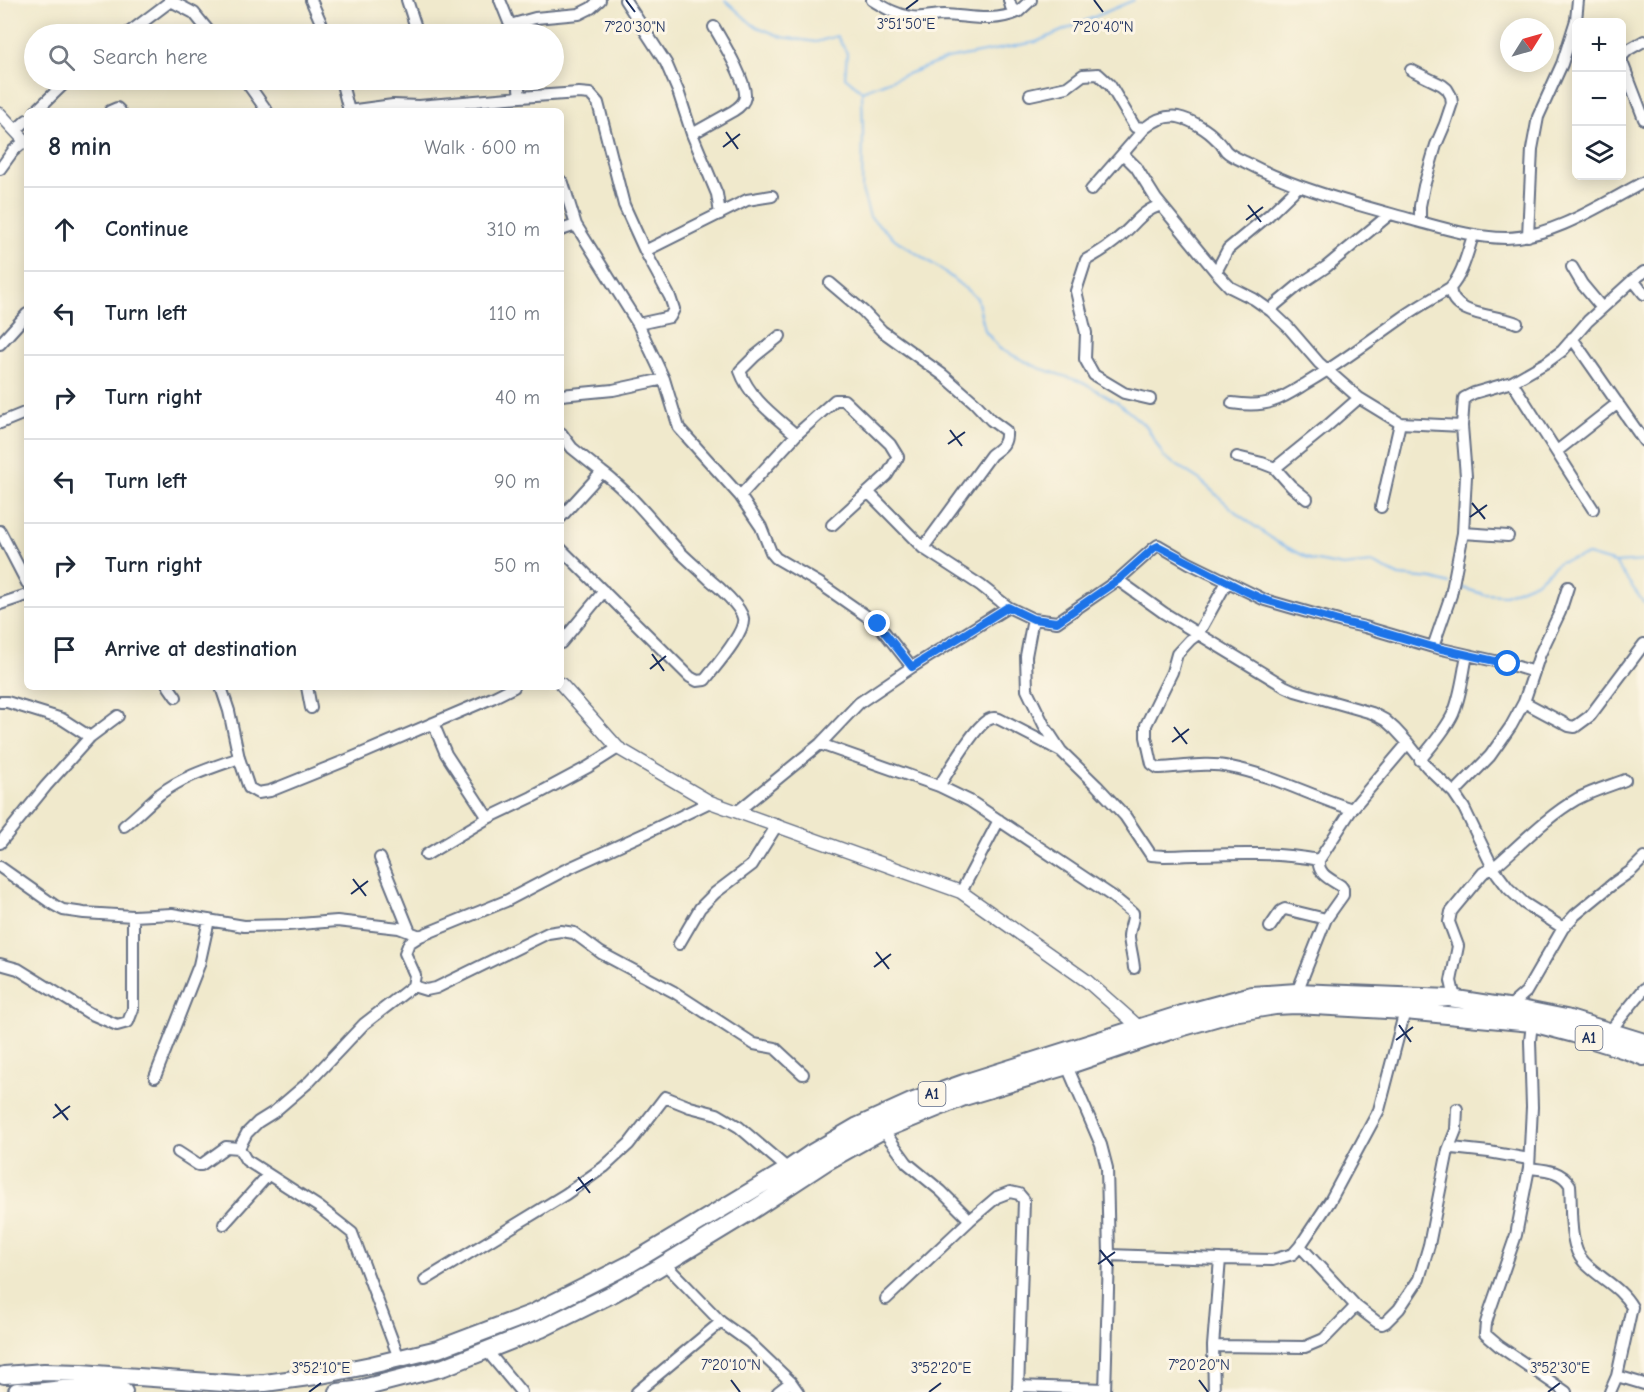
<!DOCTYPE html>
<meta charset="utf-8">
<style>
:root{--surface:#fff;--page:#f2f2f3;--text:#1f2937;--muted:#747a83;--line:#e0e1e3}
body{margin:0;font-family:"Comic Neue",sans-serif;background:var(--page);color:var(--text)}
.controls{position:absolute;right:18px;top:18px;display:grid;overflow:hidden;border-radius:9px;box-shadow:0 3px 15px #0003}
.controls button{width:54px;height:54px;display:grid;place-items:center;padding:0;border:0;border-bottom:2px solid var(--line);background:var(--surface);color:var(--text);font:30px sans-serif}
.compass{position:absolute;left:1500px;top:18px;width:54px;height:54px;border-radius:50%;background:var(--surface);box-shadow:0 3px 15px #0003;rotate:53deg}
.stop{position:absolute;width:18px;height:18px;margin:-14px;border:4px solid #1a73e8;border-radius:50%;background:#fff}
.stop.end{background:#1a73e8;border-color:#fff;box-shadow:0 2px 6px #0008}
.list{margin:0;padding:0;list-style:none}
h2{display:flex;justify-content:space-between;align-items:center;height:78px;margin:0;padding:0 24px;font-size:26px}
h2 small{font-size:20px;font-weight:400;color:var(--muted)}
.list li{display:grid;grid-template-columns:39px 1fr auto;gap:18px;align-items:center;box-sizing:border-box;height:84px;padding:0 24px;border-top:2px solid var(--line)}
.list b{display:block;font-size:22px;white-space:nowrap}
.list em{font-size:20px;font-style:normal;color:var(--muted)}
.icon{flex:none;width:33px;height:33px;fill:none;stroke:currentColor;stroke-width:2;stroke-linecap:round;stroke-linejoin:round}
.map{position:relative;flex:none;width:1644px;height:1392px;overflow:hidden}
.search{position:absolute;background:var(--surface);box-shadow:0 3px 15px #0003;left:24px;top:24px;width:540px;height:66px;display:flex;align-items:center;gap:15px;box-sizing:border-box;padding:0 21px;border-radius:33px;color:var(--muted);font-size:22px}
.panel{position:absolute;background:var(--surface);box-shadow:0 3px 15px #0003;left:24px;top:108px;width:540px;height:582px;border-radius:9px}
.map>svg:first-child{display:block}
</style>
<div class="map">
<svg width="1644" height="1392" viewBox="0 0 1644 1392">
<rect width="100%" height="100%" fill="#fcf5e5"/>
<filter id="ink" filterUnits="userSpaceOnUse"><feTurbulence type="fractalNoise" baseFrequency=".0167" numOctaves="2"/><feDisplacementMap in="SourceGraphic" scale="12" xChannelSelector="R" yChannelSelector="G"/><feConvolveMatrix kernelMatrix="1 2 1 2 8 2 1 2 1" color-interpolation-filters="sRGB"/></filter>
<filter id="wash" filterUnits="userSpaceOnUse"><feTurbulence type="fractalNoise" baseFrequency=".008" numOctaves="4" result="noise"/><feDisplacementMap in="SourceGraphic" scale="24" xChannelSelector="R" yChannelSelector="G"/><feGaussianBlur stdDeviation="1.35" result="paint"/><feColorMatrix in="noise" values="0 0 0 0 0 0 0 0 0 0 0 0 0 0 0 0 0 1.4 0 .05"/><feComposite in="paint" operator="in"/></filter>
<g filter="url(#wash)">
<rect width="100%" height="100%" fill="#f0e9cc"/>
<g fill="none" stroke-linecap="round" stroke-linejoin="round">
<path stroke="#7fb8ef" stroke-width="2" d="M725,0l28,25 29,12 34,5 21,-6 10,17 -2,24 17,14 1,43 -1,56 8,27 26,23 46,30 35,28 8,33 15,18 39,19 43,14 35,20 30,25 17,30 36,23 39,35 38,27 35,18 31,6 29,-3 27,13 34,3 17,5
M862,91l85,-32 89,-17 98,-42
M1616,564l28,39
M1456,586l27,8 22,1 31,-13 23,-20 29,-7 27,8 29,-2"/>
</g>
</g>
<g filter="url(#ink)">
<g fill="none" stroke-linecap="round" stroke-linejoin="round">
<defs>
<path id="minor" d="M169,0l25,13 17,21
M311,0l15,34
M407,0l11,34
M500,0l10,25 1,9
M625,0l41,63 12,28 14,43 25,60 3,20
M872,0c12,7 24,15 39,17 10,2 22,-2 33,-2 26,1 48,8 74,-3
M1009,0l2,7 5,5h2l13,-12
M510,25l25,-7 44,-4 12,-6 9,-8
M127,34l45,-34
M1644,41l-16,9 -6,6v6l22,57
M1411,70l31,15 5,4 4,7 1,7 -7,21 -9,21 -12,41 -4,20v16
M245,80l22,31
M341,80l8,31
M518,80l2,17
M1030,95l37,-8 16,-12 15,-1 12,11 25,42 10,1
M36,111l32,-31
M110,111l7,-3 3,3
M348,111l45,-6 26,1 101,-9 59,-4 11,1 8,9 26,102 21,46 25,46 4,12 -4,8 -32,7
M16,130l11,-10
M692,134l41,-23c5,-3 11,-8 12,-14 2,-16 -23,-56 -31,-70
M1123,154l13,13 20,32 60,73 14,15 24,12 17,12 17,16 31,36 40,35 41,25 62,3
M0,169l13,-18 12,-10
M561,181l2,2 13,42 62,99 26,55 15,49 61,68 21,31 10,25 5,6 43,25 59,41 34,43
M1091,190l54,-62c10,-8 20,-13 33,-11 14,3 30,13 39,23 4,3 6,7 9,11 5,5 13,8 19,11 53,28 111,42 168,58 30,8 61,18 93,18 48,-1 96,-34 138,-56
M561,230l15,-5
M1528,236l4,-87 6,-32 24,-53 14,-44 2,-20
M645,251l102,-51 25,-4
M1572,267l10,17 20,24
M1216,272l12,-23 41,-34 30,-29
M1633,280l11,14
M830,283l33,28 19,20 61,44 31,27 17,18 15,11c1,14 -5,16 -15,24l-68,93
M1450,288c2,29 47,26 67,35
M1271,311l4,-6 24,-20 27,-18 64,-53
M780,336l-25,20 -15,15c10,28 35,45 56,64
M1572,338l72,103
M0,344l27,-30
M1512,382l81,127
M561,395l52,-5 51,-11
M1150,399l-26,-6 -30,-18 -9,-16 1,-26 -10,-42 10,-31c13,-7 25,-15 36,-25 14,-12 20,-24 39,-30
M1232,403c14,2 28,3 41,-2 13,-4 25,-13 37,-20 32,-19 62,-42 92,-63 15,-11 32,-20 48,-30 13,-14 17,-35 23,-52
M0,423l27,-11
M561,433l11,15 30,24
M1557,451l61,-48
M1237,457l25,6 13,5 16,18 16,13
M1275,468l52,-42 32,-28
M868,492l55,56 57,37 28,22 25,12 -7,37 1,34 17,35 17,26
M740,496l56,-61 39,-35h9l46,44 8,13 -11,18 -55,50
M1381,507l19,-84
M561,517l41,-45c30,22 52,52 77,79 10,10 21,19 31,29 9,7 31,27 33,38 3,14 -29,50 -38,62l-8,1 -7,-4 -129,-128
M0,531l27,52
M1463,533l45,3
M1118,580l46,33 120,73 11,5 77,22 13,7 10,9 13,14 19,24 27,26 10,15 29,60 15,20 16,15 39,25
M1227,582l-29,52 -8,6 -13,14 -5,18 -26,53v12l6,27 6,4h2c23,-1 47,-6 70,-1 42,8 81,29 122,42
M0,604l27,-9
M1033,619l24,3 61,-42 36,-32 4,-3 31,18 76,37 77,22 23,5 68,20 75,17 26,8
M561,643l43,-52
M1433,647l18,-52 12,-62 3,-57 -4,-50 2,-28 10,-5 38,-11 35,-20 15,-11 26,-30 45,-41 11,-8
M169,687l7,10
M221,687l8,24 10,47 10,30 9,5 12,-2 77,-31 145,-62 22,-11
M307,687l4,21
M0,702h7l55,17 28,18
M1524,702l45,24 6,1 15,-11 54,-72
M433,723l13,31 42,64
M820,744l119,42 31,15 142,95 21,17c1,8 -4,15 -4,24 1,10 4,20 5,31
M1420,760c12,-15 25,-29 33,-46 8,-18 10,-40 14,-59
M939,786c9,-13 37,-63 51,-67 2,-1 6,-1 9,0l62,32 36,35 28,30 26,39 13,1c51,-1 104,-6 155,4
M1454,793l36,-37 21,-30 13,-24 16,-48 20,-42 8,-25
M738,811l82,-67 39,-41 53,-36 96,-60
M124,826c13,-10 24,-22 36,-32 24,-18 51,-26 79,-36
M0,843l46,-57 44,-49 28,-21
M426,855l62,-37 44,-21 56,-30 30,-19
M380,858l30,74
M0,867l54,38 9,5 21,3 49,3 39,-2 72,12 43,-1 50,-4 62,7 21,8
M961,892l38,-72
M1270,927l11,-16 4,-2 41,10
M679,944l21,-36 15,-15 37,-28 25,-40
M0,964l18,5 71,44 28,12 11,-3 5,-13v-93
M413,986l13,4 10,-2 112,-55 13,-2 13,2 27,20 73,39 80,52 21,4 28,26
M1297,992l29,-73 17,-24v-6l-2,-3c-11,-7 -24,-12 -22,-26l33,-51 56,-66
M1450,998h5l-4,-17 7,-35 -9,-24 2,-10 4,-5 28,-34 10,-5c27,-23 53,-51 84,-69 15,-8 32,-13 48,-19
M1508,1008l18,-16 37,-64 12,-13 39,-32 17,-12 13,-13
M1532,1023l-2,18 2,66 -3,61 -13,67 -26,75 -4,13 -1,11 14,12 67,46
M1610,1031l34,-42
M1067,1066l34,79 6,23 2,87 -4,137
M155,1077l44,-112 10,-45
M883,1130l24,33 34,28 29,29
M1448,1150l8,-20 1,-21
M178,1152l20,13h3l25,-18 13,1
M1529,1168c16,2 32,2 41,17 2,23 -2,61 14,77 16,17 36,24 48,45l-15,69 -7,16
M224,1224l44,-49
M1300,1246l56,60 21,16 5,2 4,-2 13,-13 20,-30 10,-34 19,-95 4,-2 37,4 40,7
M1109,1255l111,4 52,1 21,-6 7,-8 30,-45 49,-91 27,-103
M665,1264l56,58 28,20 42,40
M425,1280l141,-86 38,-27 25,-23 36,-47 25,10 27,7 22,13 49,42
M886,1299l84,-79 27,-23 13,-5 9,2 5,6 -6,192
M1213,1346l92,1 19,-8 32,-33
M487,1351l34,41
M399,1358l-47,-125 -33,-26 -73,-47 -7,-12 8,-15 11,-11 16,-10 36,-31 54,-57 49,-38 2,-11 -10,-22 4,-10 11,-7 86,-35 59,-31 81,-37 64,-31
M1617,1376l27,8
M1018,1386l87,3
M637,1392l84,-70
M778,1392l13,-10 7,10
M1214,1392l-1,-46 7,-87"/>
<path id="tertiary" d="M0,114l27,29
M561,684l57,64 92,54 251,90 126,89 53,47"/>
<path id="trunk" d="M4,1375l40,-3 37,1 158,11 26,-1 51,-7 55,-11 67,-16 95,-36 95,-48 160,-96 22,-15 48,-28 53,-24 53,-19 218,-69 70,-19 45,-3 153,6 76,12 40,8 78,24
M17,1391l19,1 36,-4 52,4
M338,1392l17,-2 89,-23 97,-38 73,-36 39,-22 92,-56 81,-53 57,-32 81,-33 103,-31 103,-35 63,-18 42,-7 21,-1 109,6 127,12 42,11 51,16 19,7"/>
</defs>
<use href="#minor" stroke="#667084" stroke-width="14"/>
<use href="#tertiary" stroke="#667084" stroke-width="15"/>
<use href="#trunk" stroke="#667084" stroke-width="20"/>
<use href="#minor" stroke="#fff" stroke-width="10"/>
<use href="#tertiary" stroke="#fff" stroke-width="12"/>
<use href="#trunk" stroke="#fff" stroke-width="16"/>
</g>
</g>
<g fill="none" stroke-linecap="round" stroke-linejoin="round" filter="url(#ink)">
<path stroke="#1a73e8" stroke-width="8" d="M878,624l34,43 96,-60 25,12 24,3 61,-42 36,-32 4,-2 87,45 20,9 77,22 23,5 68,20 75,17"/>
</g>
<path fill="none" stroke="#1b2f5e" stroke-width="2" d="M626,0l9,12M1094,0l9,12M906,9l12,-9M726,132l12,17M723,147l17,-13M1248,205l13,17M1246,220l17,-13M950,430l12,16M948,444l17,-12M1472,503l13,16M1470,517l17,-12M652,654l12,17M650,669l16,-13M1174,727l13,17M1172,742l17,-13M353,879l13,17M351,894l17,-13M876,952l13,17M874,967l17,-13M1399,1025l12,17M1396,1040l17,-13M55,1104l13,16M53,1118l17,-12M578,1177l12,16M576,1191l17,-12M1100,1250l13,16M1098,1264l17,-12M731,1380l9,12M1199,1380l9,12M309,1392l12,-9M929,1392l12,-9M1548,1392l12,-9"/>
<g text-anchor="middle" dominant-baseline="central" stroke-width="6" stroke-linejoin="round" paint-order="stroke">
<g fill="#fcf5e5" stroke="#5e6a86" stroke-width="1.5">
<rect x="1575.5" y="1026" width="27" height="24" rx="4.5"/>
<rect x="918.5" y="1082" width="27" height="24" rx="4.5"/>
</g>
<g font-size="15" font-weight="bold" fill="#1b2f5e">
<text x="1589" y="1038">A1</text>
<text x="932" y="1094">A1</text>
</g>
</g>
<g font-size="15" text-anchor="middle" fill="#1b2f5e" stroke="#fcf5e5" stroke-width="6" stroke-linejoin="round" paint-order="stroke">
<text x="906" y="29">3°51'50"E</text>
<text x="635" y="32">7°20'30"N</text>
<text x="1103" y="32">7°20'40"N</text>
<text x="731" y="1370">7°20'10"N</text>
<text x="1199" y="1370">7°20'20"N</text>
<text x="321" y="1373">3°52'10"E</text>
<text x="941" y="1373">3°52'20"E</text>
<text x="1560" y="1373">3°52'30"E</text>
</g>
</svg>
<div class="controls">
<button>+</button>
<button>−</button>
<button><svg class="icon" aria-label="layers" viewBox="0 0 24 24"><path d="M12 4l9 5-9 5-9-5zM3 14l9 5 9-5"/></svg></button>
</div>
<svg class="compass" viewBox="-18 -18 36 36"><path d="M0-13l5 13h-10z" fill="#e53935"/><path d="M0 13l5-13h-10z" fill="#747a83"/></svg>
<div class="stop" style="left:1508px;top:664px"></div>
<div class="stop end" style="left:878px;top:624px"></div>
<div class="search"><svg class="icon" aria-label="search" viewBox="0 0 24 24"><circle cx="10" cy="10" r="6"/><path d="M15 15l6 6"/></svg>Search here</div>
<section class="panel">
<h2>8 min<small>Walk · 600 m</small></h2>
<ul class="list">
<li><svg class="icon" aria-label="ahead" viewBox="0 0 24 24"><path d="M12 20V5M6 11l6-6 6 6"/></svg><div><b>Continue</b></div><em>310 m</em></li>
<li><svg class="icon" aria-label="left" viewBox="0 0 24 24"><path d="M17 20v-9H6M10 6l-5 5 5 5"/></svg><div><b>Turn left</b></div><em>110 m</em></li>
<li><svg class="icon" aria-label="right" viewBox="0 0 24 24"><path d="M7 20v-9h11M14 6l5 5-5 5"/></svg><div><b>Turn right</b></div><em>40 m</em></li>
<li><svg class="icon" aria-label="left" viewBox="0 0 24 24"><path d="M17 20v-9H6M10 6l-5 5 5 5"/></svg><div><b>Turn left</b></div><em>90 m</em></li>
<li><svg class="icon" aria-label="right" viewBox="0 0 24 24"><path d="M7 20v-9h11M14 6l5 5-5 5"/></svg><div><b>Turn right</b></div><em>50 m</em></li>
<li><svg class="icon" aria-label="arrive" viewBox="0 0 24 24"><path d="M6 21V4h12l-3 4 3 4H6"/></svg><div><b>Arrive at destination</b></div></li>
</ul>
</section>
</div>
